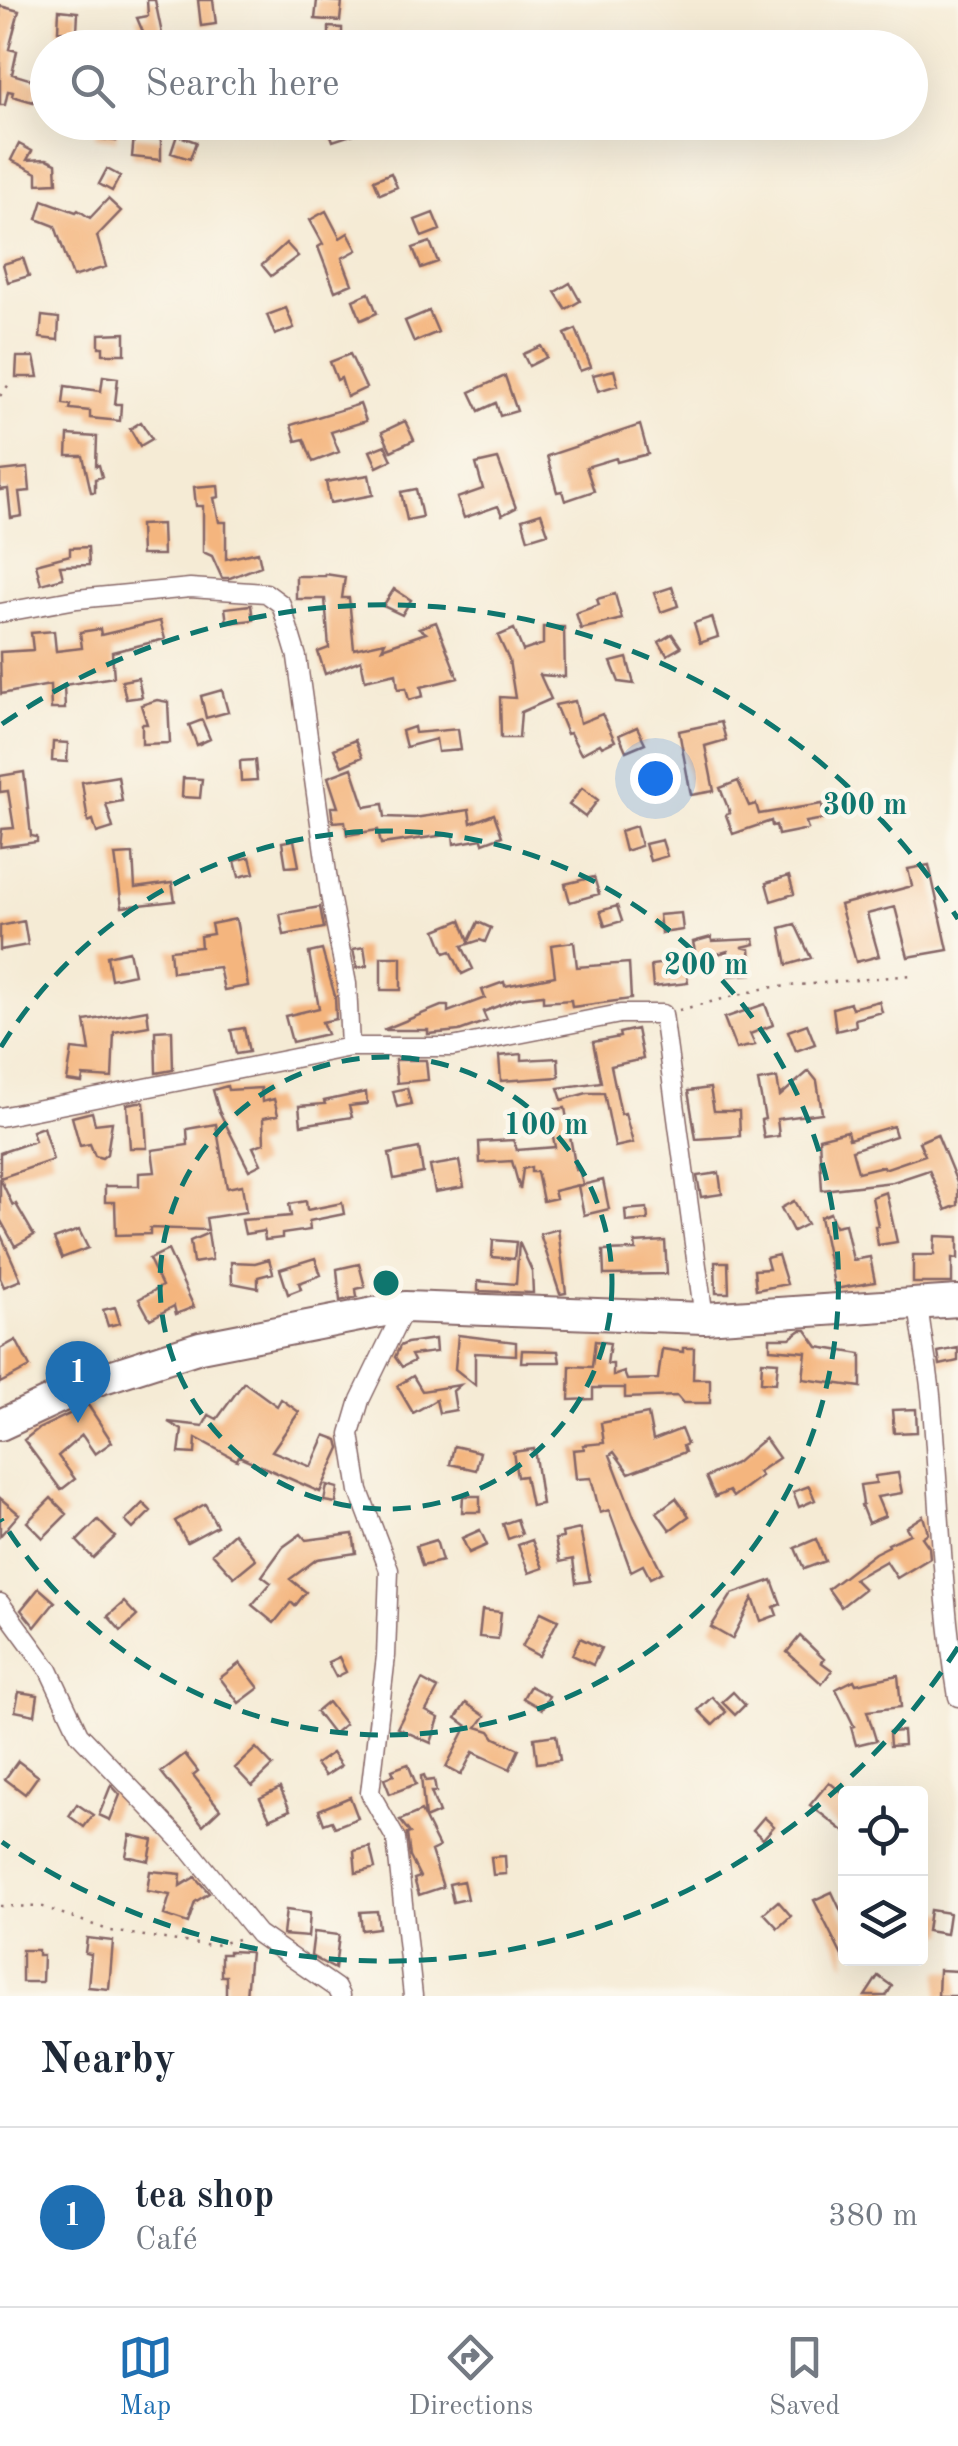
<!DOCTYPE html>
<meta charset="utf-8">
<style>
:root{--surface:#fff;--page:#f2f2f3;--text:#1f2937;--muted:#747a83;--line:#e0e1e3;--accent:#1f6fb2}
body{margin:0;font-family:"Old Standard TT",serif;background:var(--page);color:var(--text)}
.controls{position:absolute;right:30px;bottom:30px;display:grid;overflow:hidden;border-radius:10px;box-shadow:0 10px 40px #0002}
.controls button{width:90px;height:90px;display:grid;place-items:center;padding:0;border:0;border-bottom:2px solid var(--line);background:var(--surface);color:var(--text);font:50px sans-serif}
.you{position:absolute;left:655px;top:778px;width:35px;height:35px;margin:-25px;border:8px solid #fff;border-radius:50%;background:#1a73e8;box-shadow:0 0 0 15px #1a73e833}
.badge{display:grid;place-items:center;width:65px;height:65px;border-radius:50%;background:var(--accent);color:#fff;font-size:32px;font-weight:700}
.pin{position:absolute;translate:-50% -82px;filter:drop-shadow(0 2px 5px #0008)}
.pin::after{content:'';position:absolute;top:52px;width:35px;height:30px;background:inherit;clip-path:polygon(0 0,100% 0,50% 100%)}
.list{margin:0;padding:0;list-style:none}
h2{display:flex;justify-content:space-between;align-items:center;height:130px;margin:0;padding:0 40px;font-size:42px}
h2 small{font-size:32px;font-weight:400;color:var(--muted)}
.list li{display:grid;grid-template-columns:65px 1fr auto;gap:30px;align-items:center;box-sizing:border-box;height:180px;padding:0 40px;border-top:2px solid var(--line)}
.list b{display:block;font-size:38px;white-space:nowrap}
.list p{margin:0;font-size:32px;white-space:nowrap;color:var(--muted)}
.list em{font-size:32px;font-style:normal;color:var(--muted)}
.icon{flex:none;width:55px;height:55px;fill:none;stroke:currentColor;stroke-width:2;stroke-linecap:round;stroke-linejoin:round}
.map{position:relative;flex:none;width:958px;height:1996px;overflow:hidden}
.search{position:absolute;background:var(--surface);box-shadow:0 10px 40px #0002;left:30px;right:30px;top:30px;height:110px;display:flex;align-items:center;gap:25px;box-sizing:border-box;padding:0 35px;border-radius:55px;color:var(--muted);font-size:38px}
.sheet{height:310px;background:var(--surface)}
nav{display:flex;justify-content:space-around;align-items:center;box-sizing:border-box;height:140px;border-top:2px solid var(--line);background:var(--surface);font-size:28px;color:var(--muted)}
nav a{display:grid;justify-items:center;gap:5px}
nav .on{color:var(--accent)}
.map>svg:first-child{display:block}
</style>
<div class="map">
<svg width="958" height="1996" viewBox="0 0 958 1996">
<rect width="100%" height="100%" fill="#fbf7ec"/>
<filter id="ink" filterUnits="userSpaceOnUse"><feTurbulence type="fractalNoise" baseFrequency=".01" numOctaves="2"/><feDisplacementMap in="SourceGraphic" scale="20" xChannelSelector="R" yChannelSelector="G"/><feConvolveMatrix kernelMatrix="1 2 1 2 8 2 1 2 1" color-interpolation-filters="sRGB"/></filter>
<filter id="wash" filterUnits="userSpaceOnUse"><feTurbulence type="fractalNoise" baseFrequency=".0048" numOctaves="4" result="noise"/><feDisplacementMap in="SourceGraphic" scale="40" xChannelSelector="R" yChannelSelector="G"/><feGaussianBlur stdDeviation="2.25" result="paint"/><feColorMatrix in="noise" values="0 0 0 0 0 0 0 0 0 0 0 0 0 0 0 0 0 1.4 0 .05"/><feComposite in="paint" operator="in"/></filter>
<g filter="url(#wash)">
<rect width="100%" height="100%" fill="#f5ebd5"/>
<g id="blocks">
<path fill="#f4b57e" d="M147,0h8l7,34 -17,3 -8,-19 11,-2z
M198,0h15l3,24 -15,2z
M317,0l25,2 -2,19 -25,-2z
M0,6l19,5 -10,38 8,2 -5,23 27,8 -6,20 -21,-6 1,-4 -5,-1 -3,14h-5z
M59,10l19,2 -1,20 -19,-1z
M329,27l13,1v17h-13z
M97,122l21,3 -2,16 -21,-3z
M326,122h27l4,11 -24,8z
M177,135l19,7 -6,17 -19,-6z
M134,136l27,3v21l-29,-3z
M19,144l13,7 -5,9 20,-1 9,4 1,20 -20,1v-11l-26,-13z
M107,169l13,7 -8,15 -13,-7z
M391,173l6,14 -17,7 -6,-14z
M108,199l13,12 -24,25 9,31 -33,10 -18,-51 -18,-7 6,-19 33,12 2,-2 12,8z
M326,211l14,27 8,-5 9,17 -15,8 10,26 -17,7 -17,-44 5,-3 -13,-24z
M433,213l7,17 -18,7 -7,-17z
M430,242l8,20 -17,6 -8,-20z
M286,243l12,13 -27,20 -9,-11z
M23,258l6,18 -21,6 -5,-18z
M570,283l10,18 -14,8 -11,-17z
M369,293l8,20 -16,7 -8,-20z
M286,308l8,20 -19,7 -8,-20z
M429,311l9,21 -24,10 -9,-21z
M42,316l17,2 -1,22 -18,-2z
M576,329l15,38 -11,4 -15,-37z
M125,333v21h-22v-7h-4v-13z
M541,346l6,11 -18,9 -6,-12z
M350,354l16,34 -19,9 -6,-19 -4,2 -7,-18z
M17,357h17l4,20h-22z
M614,370l4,15 -20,6 -5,-16z
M103,376l15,2 -3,26h6l-1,17 -30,-3v-7l-20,-2 1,-4 -8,-1 2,-18 36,5z
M505,376l12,35 -17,5 -4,-13 -17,8 -9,-19z
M360,404l6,17 -35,11 8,20 -26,10 -9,-23 -8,2 -5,-16z
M405,421l9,19 -23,11 -9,-19z
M141,422l11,17 -12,7 -10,-17z
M640,425l8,29 -31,8 -1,-4 -30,9 8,24 -29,10 -3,-10 -5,1 -10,-36z
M68,435l29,2 -1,29 3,-1 3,12 -7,2v13h-4l-8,-36h-16z
M385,445l7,15 -15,7 -7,-16z
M498,459l18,49 -14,7 -4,-9 -34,12 -7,-20 26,-9 -7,-25z
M28,468l2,23 -11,1 3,24 -11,2 -3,-29 -8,1v-19z
M369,475l4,20 -43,8 -4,-21z
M218,485l1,12 -5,1 5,24h7v37l32,-7 3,14 -31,12h-8l-10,-22 -9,-4v-46h-7l-2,-19z
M416,489l6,28 -15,3 -6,-28z
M541,513l7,20 -20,6 -6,-20z
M162,524l1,31h-22l-1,-30z
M88,547l1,18 -29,1 3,12 -22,6 -5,-20 34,-9v-7z
M325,574l20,3 -3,21h7l5,51 31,-7 -3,6 44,-15 -7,-5 17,-6 22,56 -37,9 2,9 -14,4 -3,-12 -8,1 -2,-16 -31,7 -4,-20 -36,14 -7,-22 11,-4 -4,-49h-29v-23h29z
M672,587l6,19 -17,6 -7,-19z
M394,589l17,11 -9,15 -19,-9z
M615,594l7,25 -41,10 -5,-16 23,-8 -2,-6z
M251,605l2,15 -26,3 -2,-15z
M712,617l6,20 -18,6 -6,-20z
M160,621l5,18 -53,13 2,25 -50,8 1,24h-14l-1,-24 -49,9 -1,-42 33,-2 -2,-17 23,-2 2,20 26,-3 -2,-16 20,-3 1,6z
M543,627h21l1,50 -25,-2 11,24 -30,13 -2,26h-18l-1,-41 15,1 -6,-38 -11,-24 16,-7 9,22 20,-7z
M672,634l9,13 -14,8 -8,-13z
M627,658l7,26 -15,-2 -8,-20z
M138,678l4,19 -16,2 -4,-18z
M222,690l6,22 -22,6 -5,-22z
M157,700l11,2 2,41 -28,1v-20h5l-6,-19z
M575,701l5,22 22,-9 13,27 -13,6 -2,-3 -19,10 -11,-21 -3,1 -12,-29z
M202,720l8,19 -13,6 -8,-20z
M721,722l5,18 -21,6 9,45 -23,4 -12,-64z
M414,727l1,6 43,-4 3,21 -23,2 -2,-13 -30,8 -4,-16z
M637,727l8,16 -19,8 -7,-16z
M355,740l7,17 -20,9 -8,-17z
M53,742l15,1 -1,19 -15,-1z
M255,760l2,20 -16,1 -1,-20z
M352,768l13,39 18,-3 2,13 29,1 55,-8 2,13 23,-9 8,22 -19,7 -1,-4 -28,5 -1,-10 -72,10 -3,-14 -31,5 -2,-14 -12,1 -2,-15h7l-10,-30z
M24,772l7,64 6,1v5l-37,5 2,-18 12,-1 -6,-37 -8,1v-16z
M118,776l4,25 -16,3 7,24 -16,5 -4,-13 -5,2 -6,-40z
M183,778l19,1 -2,19 -18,-1z
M738,781l11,25 7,-2 3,10 63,-10 2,15 -18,3 2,7 -30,6 -2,-10 -4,1 -1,-5 -38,13 -7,-19 4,-2 -10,-25z
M582,788l16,12 -13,17 -16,-12z
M636,826l5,20 -16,5 -5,-20z
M294,840l5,26 -13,1 -4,-25z
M662,840l5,16 -17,5 -5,-17z
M133,854l2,34 37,-5 3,18 -53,6 -7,-52z
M250,857l4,16 -15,4 -4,-16z
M929,865l19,85 -40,7 -13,-50 -28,7 12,42 -23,6 -16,-57 72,-19 -4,-17z
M789,876l5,18 -23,7 -5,-18z
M594,877l5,17 -29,8 -5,-18z
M617,906l5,15 -17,5 -5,-15z
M320,907l4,21 -40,7 -4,-21z
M681,913l2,17 -22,3 -2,-18z
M236,919l12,67 -24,4 -5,-23 -47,5 -2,-22 31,-3 -1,-11 13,-2 -2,-10z
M461,920l8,21 9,-19 13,6 -6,14 -5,-2 -18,6 11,23 -11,5 -11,-23 -6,2 -9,-23z
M24,921l4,24 -28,5v-24z
M795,924l16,34 -24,7 -7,-37z
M711,937l1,4 42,-2 1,5 -13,3 8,2 2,25 -23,2 -1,-25 -31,9 -4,-18z
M574,942l3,25 52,-4 2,36 -59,8 -1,-7 -28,2v-7l-25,3 -35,14 4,9 -28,10 -31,3v-4h-45l58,-24h7v6l37,-14 -3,-8 22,-8 1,4 50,-10 -4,-31z
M364,947l3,19 -10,2 -4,-19z
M322,950l13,46 1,23 -14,3 5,12 -35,8 -7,-26 34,-8 -10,-55z
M129,951l5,23 -23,5 -4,-23z
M381,957h20v33h-20z
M685,961l3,22 -35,4 -2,-22z
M879,1001l3,11 -27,7 1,7 -20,5 -3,-23 17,-5 2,5z
M765,1004l8,21 -23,9 5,11 -19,4 -12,-31z
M147,1010l2,16 -35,6 -2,46 -29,-2 -1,7 -15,-2 5,-32 18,2 -5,-30z
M807,1024l8,20 -19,7 -8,-20z
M244,1028l5,24 -13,2 -5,-24z
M637,1029l6,30 -32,7 10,48 4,-1 8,30 -18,4 -11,-54h-17l-25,7 -4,-12 43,-6 -8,-40 27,-5 -1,-4z
M172,1030l1,40 -17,3 -1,-42z
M522,1054v6l36,-2 1,19 -58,4 -2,-25z
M395,1060h31l2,20 -31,3z
M809,1071l8,10 5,32 -45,6 2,17 -15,2 -3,-18 4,-1 -7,-38 19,-3 3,18z
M227,1086l1,4 33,-2 1,14 12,-3 4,16 -15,3 1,25 -11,4 8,17 -12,6 -30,-59 -6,-21z
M407,1088l4,16 -14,3 -4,-16z
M710,1088l4,23h25l1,25 -44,3 -8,-48z
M366,1092l1,12 -18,2 3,11 -51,8 -2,-19 26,-2 -1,-3z
M138,1102h6l3,46h-17l-3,-44z
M565,1108l11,62h3l4,14 -29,7 2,7 -13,3 -6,-29h-6v-5l-8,2 -3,21 -8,-29 -32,2 -1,-21 34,-2 4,10 38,-3 -7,-37z
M92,1112l3,12 17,-2 -5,32 -5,4 -7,-2 -5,-12 -10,2 -8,-29z
M216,1124l11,64 15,-3 4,27 -40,6 2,12 -58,-2v6l-34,1 -1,-33h-10v-16h34v-13l16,-1 -3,-22 36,-5 -1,-16z
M893,1126l3,10 -44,14 6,22 25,-6 1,3 41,-14 -6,-13 18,-8 21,51v20l-12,5 -17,-40 -36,12 -71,8 -3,-52 28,-7 2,8z
M43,1127l10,33 -53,18v-25l35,-12 -3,-10z
M419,1148l4,25 -29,6 -5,-25z
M459,1161l5,26 -29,5 -5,-26z
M719,1173l3,21 -21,3 -4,-21z
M0,1178l13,28 3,-2 18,31 -19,11 -15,-27z
M603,1180l6,29 -25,6 -6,-29z
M886,1192l11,50 -19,3 -3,-19h3l-6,-29z
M306,1201l1,9 35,-7 2,11 -35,7 1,9 -28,4v4l-17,2 -1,-9 -19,3 -3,-14 49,-4 -2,-12z
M794,1201l13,23 -14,7 -12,-23z
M647,1208l1,12 -22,2 -1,-12z
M830,1213l5,13 10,-2 8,36 17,-3 5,25 -40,7 -15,-72z
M558,1229l8,64 -6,1 -20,-60z
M79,1230l9,18 -26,10 -8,-19z
M0,1233l21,47 -17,7 -4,-9z
M208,1233l4,27 -19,3 -3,-22z
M935,1236l23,1v22l-6,-1v25h-39v-28h21z
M493,1240l23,2 -2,17 -22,-2z
M665,1241l2,33 -63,1 -1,-24 33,-1 -1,-7z
M519,1242l13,29 1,22 -55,-2v-10l38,3z
M168,1250l26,57 -18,7 -2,-8 -24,13 -11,-20 23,-13 -13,-27z
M778,1255l9,29 -31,6 -2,-20 15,-1 -3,-11z
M315,1258l6,17 -22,8 2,6 -13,5 -8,-25z
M269,1259l4,14 -15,4v11l-26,-5 -1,-21 24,1z
M715,1262h13l1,31h-13z
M359,1264l6,23 -9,2 1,8 -17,4 -3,-32z
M115,1307l5,16 -12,3 -5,-16z
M801,1330h5l12,17 43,7v33l-58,-8 3,-27 -36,-3v-11h20z
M458,1335l58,7v13l-41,-2v32l-20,-16z
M435,1339l1,13 -25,3 3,6 -12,6 -7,-10 5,-11 7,-3z
M16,1340l14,27 -30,16v-34z
M595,1341l15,2 -3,21h6v12l11,-4 3,8 31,-1 4,-30 21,3v-4h11l-1,31h17v24h-27l-6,-7 -52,2v-10h-32v11l-24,1 1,-34 22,1z
M958,1348v13l-18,4 -2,-13z
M522,1350l36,1 2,11h-39z
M762,1361l16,1 -2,21 -15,-1z
M413,1376l9,15 38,-6 -7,6 3,19 -17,3 -3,-13 -23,13 -16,-27z
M244,1382l33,24 4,-7 18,13 -27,39 39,16 14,-32 13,5 2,8 -20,44 -81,-36 -2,4 -41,-22 -1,16 -16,-1 3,-23 -14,-8 35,4 6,-11 8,4z
M88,1405l24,37 -17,12 -13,-19 -24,21 17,23 -14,11 -37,-50 14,-11z
M916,1409l1,23 -23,1 -2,-23z
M648,1414l5,26 28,-11 6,15 -4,2 2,6 -56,21 -15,-21 -4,3 24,62 28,55 -12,6 -7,-13 -12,6 -22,-61 -9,3 -9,-35 -15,1 -3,-29 11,-1 -1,-4 21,-2 -3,-20z
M765,1438l14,20 -21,14 3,4 -28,21 -4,-6 -14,6 -9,-20 30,-14z
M454,1446l26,6 -4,18 -26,-6z
M534,1449l8,55 -11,2 -6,-30 -8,1 -4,-25z
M898,1473l4,20 -25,4 8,19 -17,7 -7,-18 2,-1 -3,-19 16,-2 -1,-7z
M327,1485l11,3 -2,15 -12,-2z
M809,1486l6,14 -16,7 -6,-15z
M463,1496h17v16h-18z
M0,1498l19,16 -19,22z
M51,1498l16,16 -24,24 -16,-16z
M676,1498l13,18 -19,14 -13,-18z
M143,1503l8,8 -18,18 -8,-8z
M205,1504l12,22 -30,16 -12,-21z
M923,1516l5,17 -6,4 7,10 1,11 -33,20 -11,-17 -32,18 10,10 -23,18 -13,-18 47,-36 14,-7 -1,-2 22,-10 -4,-7z
M517,1519l5,15 -14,5 -5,-15z
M98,1520l17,17 -22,21 -16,-17z
M580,1529l10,52 -14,2 -3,-24 -13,3 -5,-23 8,-1 -1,-5z
M480,1530l7,15 -18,8 -7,-15z
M234,1533l22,26 -22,18 -22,-24z
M301,1534l5,6 47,-6 3,19 -39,6 -27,20 16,13 -11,14 -4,-4 -17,21 -22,-18 19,-22 -9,-7 21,-29z
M816,1539l9,22 -21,8 -9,-21z
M436,1540l6,21 -20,5 -6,-20z
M532,1540l11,28 -14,5 -11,-28z
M772,1580l9,24 -7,3 3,8 -16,6 -8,-23 -21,41 -21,-12 21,-33z
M39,1588l16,14 -20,25 -14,-17z
M124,1602l13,14 -16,15 -13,-15z
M482,1610l19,2 -3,27 -19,-2z
M541,1612l17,8 -19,36 -17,-9z
M800,1636l24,23 -3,3 11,8 -10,14 -35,-32z
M580,1638l21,10 -8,17 -21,-10z
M339,1657l7,15 -10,5 -8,-15z
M240,1663l19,25 -20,15 -19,-25z
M898,1675l3,32 -34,4 9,29 -20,5 -5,-18 3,-1 -18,-37 18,-9 2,4z
M422,1680l16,9 -12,22 13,7 -8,25 -34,-15z
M530,1686l19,10 -7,13 -19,-11z
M19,1692l19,3 -3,20 -20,-4z
M733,1692l12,13 -10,10 -13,-13z
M712,1697l14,15 -13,13 -15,-15z
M328,1702l17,22 -12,10 -17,-22z
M466,1703l19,13 -8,11 13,4 5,7 24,11 -9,20 -37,-17 -12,23 -15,-8 21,-41 -11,-8z
M903,1731l1,14 -14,1 -1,-14z
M556,1735l4,25 -23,3 -3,-25z
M256,1748l17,18 -21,20 -17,-18z
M332,1753l9,13 -16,10 -9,-12z
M185,1754l13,17 -5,4 27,34 -17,16 -42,-53z
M18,1761l20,15 -13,18 -20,-15z
M408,1764l8,20 -26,10 -6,-15 10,-4 -2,-5z
M424,1775l2,6 8,-1 2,12h-5l8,21 -14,6 14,28 -8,4 12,36 -24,8 -5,-16 6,-2 -10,-20 -3,-23 3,-1 -10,-13 21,-9 4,8 -4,-43z
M829,1782l17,14v37l-36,-28z
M111,1785l9,10 -10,25 -11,-5z
M280,1788l10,22 -20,9 -10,-21z
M350,1797l8,21 -23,9 -3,-6 -8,3 -5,-14z
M77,1804l16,11 -9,12 -15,-11z
M764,1817l10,9 -11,13 -10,-9z
M130,1835l23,5 -4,21 -23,-5z
M370,1847l5,21 -19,5 -2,-22z
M505,1856l1,18 -13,1 -2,-18z
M150,1871l31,3 -1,12 15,-9 14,16 -14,9 -7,21 -24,-8 6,-20 -23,-4z
M463,1881l4,18 -14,3 -4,-18z
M832,1892l14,30v42l-32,-64z
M778,1901l13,15 -13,12 -14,-15z
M286,1910l24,3 -2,24 -25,-2z
M930,1910l19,3 -3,21 -19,-3z
M377,1911l2,17 -17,2 -2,-18z
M314,1932l25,3 -4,34 -24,-13z
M87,1938l26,3 -4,48 -21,-2 3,-33 -6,-1z
M22,1950h16v5h5l-1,27h-20z
M229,1951l21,1 -4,44h-20v-20h-5v-22h8z
M939,1970l19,1v25h-20z
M878,1976l14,10 -6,10h-21z"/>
</g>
</g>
<g filter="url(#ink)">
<use href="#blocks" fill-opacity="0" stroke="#866666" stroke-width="2.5"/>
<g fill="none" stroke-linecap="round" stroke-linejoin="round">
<defs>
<path id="street" d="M0,613l77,-14 113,-11 76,5 15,11 16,53 33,238 17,89 3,63h102l168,-33h43l41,304
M0,1117l350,-70
M918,1301c3,36 12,71 14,106 8,97 10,195 26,290
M405,1307l-45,93 -10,34 9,57 30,79 -3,86 -16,137 26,46 17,157
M0,1603l49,67 30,64 111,116 68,84 78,54 4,8"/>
<path id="highway" d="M0,1425l97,-45 103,-33 205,-40 299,11 254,-17"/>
</defs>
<use href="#street" stroke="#866666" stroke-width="21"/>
<use href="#highway" stroke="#866666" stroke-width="34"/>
<path stroke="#866666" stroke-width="2.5" stroke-dasharray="2.5 8" stroke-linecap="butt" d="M0,396l10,-13
M679,1010l87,-22 147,-13
M0,1906l43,1 68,24 100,15 31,-8"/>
<use href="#street" stroke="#fff" stroke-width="18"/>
<use href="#highway" stroke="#fff" stroke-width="30"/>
</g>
</g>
<g fill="none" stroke="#0f766e" stroke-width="5" stroke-dasharray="18 12">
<circle cx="386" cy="1283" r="226"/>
<path d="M1 1047A452 452 0 1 1 1 1519"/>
<path d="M958 1647A678 678 0 0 1 2 1842M2 724A678 678 0 0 1 958 919"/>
</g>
<circle cx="386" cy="1283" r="15" fill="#0f766e" stroke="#fbf7ec" stroke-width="5"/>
<g font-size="30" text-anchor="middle" font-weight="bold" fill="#0f766e" stroke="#fbf7ec" stroke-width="9" stroke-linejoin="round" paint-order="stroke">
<text x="865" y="814">300 m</text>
<text x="706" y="974">200 m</text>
<text x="546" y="1134">100 m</text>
</g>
</svg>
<div class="controls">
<button><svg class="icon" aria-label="locate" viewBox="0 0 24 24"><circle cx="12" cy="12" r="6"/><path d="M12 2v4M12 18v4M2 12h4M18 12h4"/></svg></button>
<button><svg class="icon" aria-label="layers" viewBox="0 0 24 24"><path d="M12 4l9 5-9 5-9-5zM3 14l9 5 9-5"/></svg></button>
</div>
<div class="you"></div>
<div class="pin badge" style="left:78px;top:1423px">1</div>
<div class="search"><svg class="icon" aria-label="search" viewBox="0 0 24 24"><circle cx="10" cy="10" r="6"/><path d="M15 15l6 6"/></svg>Search here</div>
</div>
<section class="sheet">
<h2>Nearby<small></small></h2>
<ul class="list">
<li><span class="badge">1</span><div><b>tea shop</b><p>Café</p></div><em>380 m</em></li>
</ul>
</section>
<nav>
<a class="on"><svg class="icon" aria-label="map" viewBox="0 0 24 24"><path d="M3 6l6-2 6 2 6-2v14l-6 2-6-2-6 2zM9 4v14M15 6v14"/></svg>Map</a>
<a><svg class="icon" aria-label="directions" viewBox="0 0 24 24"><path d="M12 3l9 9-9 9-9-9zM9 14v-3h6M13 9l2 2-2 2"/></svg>Directions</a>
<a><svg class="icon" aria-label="saved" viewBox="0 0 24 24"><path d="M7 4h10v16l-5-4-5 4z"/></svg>Saved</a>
</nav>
